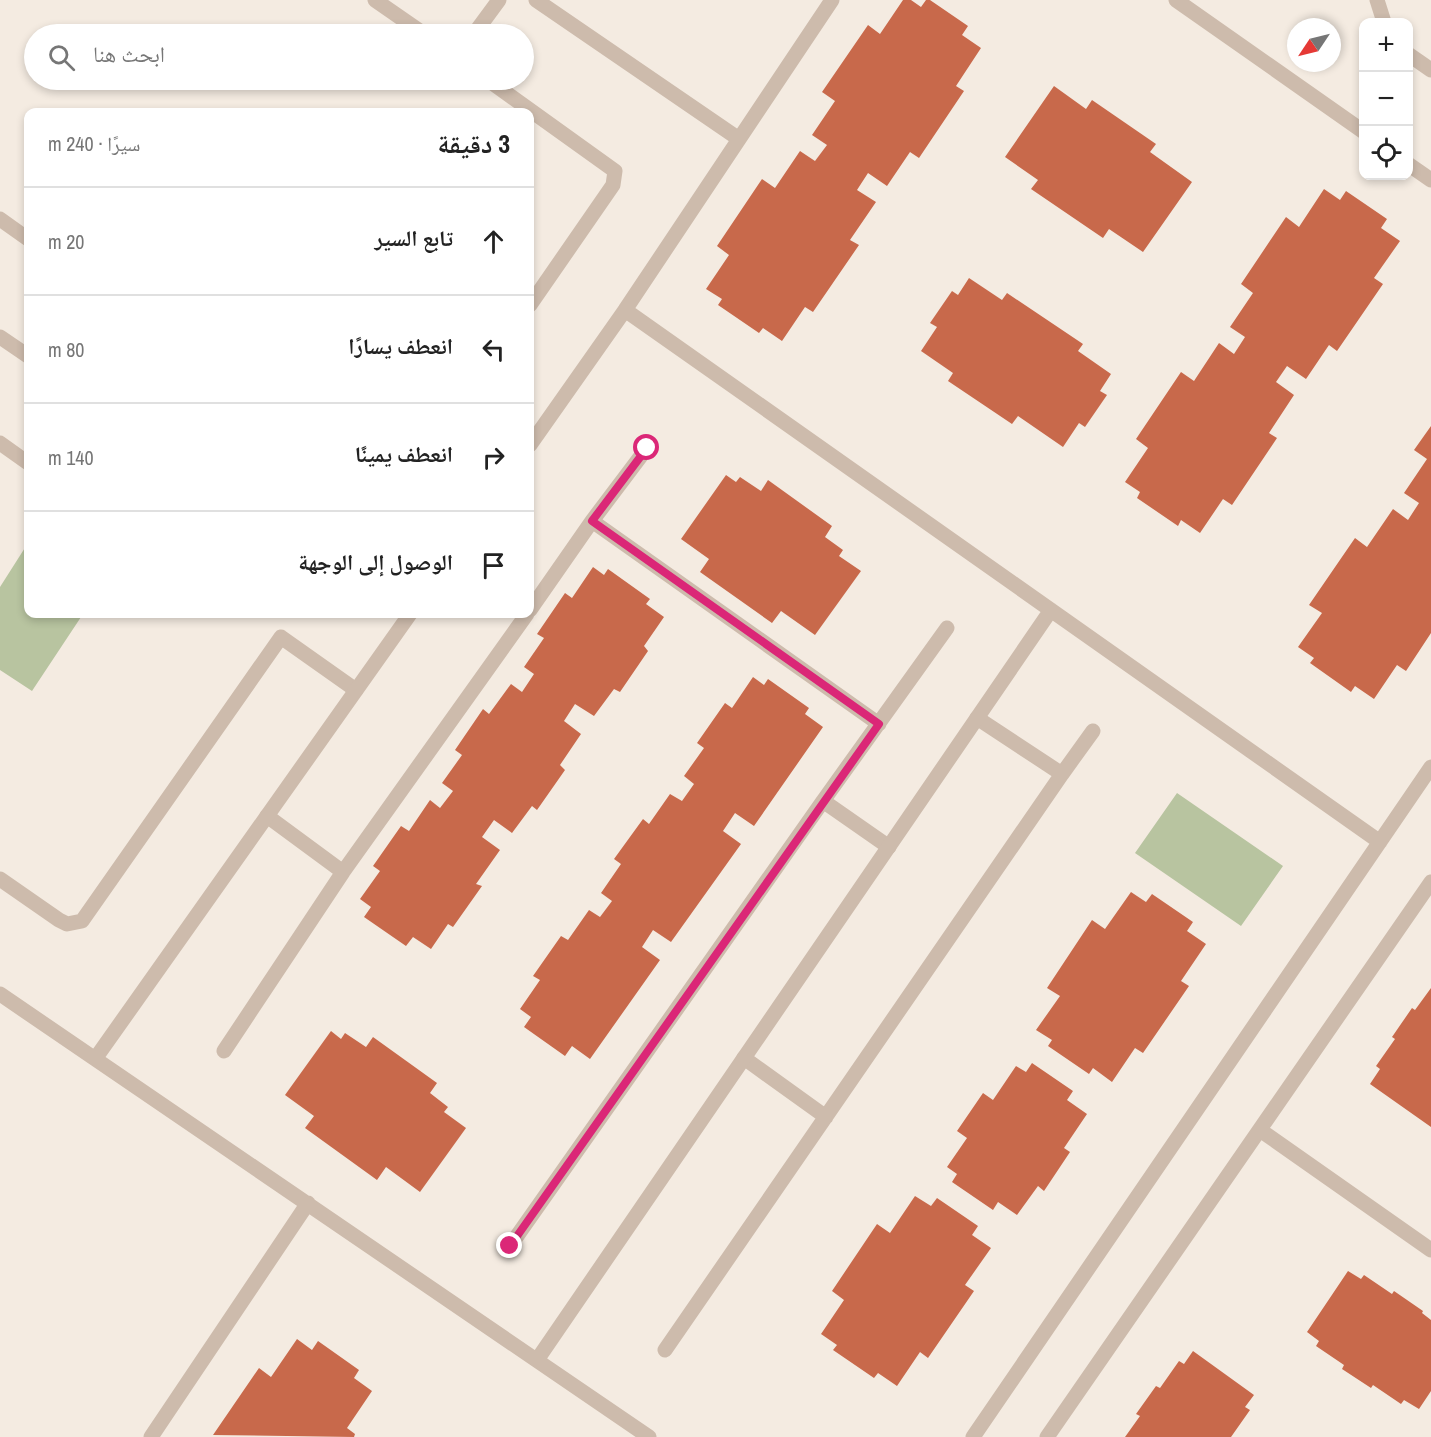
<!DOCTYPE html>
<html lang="ar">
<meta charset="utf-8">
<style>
:root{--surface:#fff;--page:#f6f6f6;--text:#222;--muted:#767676;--line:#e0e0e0}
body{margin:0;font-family:"Archivo Narrow","Noto Naskh Arabic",sans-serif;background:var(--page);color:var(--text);direction:rtl}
.controls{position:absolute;right:18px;top:18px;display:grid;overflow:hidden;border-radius:12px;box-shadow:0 3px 9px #0003}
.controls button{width:54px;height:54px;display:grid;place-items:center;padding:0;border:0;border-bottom:2px solid var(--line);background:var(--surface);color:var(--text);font:30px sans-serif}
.compass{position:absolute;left:1287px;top:18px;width:54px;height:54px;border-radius:50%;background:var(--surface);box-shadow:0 3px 9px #0003;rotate:235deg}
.stop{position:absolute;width:18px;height:18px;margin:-14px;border:4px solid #db2777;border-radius:50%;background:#fff}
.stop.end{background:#db2777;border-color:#fff;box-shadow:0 2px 6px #0008}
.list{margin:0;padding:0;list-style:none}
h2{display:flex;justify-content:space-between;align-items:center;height:78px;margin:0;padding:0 24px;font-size:26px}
h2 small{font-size:20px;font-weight:400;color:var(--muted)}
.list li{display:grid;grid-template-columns:39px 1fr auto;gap:18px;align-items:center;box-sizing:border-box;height:108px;padding:0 24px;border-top:2px solid var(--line)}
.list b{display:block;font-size:22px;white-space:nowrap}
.list em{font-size:20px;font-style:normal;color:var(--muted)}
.icon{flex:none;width:33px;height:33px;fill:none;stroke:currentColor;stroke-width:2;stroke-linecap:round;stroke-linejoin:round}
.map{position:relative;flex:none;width:1431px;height:1437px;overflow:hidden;direction:ltr}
.search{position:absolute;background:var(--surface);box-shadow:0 3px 9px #0003;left:24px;top:24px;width:510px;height:66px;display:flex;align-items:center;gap:15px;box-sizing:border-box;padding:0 21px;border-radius:33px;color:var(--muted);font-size:22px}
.panel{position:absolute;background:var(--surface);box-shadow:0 3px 9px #0003;left:24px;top:108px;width:510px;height:510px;border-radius:12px;direction:rtl}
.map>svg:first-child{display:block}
</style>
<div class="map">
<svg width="1431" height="1437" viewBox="0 0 1431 1437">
<rect width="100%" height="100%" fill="#f4ebe1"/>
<path fill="#b8c4a0" d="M28,543v71h55l-51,77 -32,-21v-83z
M1177,793l106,73 -42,60 -106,-73z"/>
<path fill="#c8694b" d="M903,0h8l10,7 5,-7h4l38,26 -6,9 19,13 -25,38 8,5 -45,67 -9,-6 -23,34 -19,-13 -11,17 19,12 -26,38 9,5 -46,67 -8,-5 -23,34 -19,-13 -4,5 -41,-28 4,-6 -16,-10 23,-34 -12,-9 45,-67 13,9 25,-37 15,10 12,-16 -15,-10 23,-34 -13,-9 46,-67 12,9z
M1054,86l32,23 6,-9 64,44 -6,8 42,30 -49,70 -34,-23 -6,9 -72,-49 7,-9 -33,-23z
M1324,189l16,11 6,-9 41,28 -6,9 19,13 -26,37 9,6 -46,67 -8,-6 -23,34 -19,-13 -11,16 18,13 -25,38 8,5 -45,67 -9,-6 -23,34 -19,-13 -3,6 -41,-28 3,-6 -15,-10 23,-34 -12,-9 45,-67 13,9 25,-38 15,11 11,-17 -15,-10 23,-34 -12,-9 45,-67 13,10z
M969,278l33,22 5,-7 76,51 -5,7 33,23 -11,17 7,4 -22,32 -6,-4 -16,24 -45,-31 -6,8 -64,-43 5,-8 -32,-22 16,-24 -7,-4 22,-32 6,4z
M1431,426v207l-25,38 -9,-6 -23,34 -19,-13 -4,6 -41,-29 4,-5 -16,-11 24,-34 -13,-8 46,-67 12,9 26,-38 15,11 11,-17 -15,-10 23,-34 -13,-9z
M726,475l10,7 4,-5 21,14 7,-11 64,46 -7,11 18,13 -4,6 22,15 -46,64 -34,-24 -9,12 -72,-51 9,-13 -28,-20z
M593,567l11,8 4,-6 42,30 -4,5 18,13 -20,29 4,5 -28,41 -6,-3 -20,27 -19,-12 -11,17 17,13 -21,31 5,5 -28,40 -5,-4 -20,27 -18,-13 -12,17 18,13 -24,34 6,2 -29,41 -5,-3 -17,25 -18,-12 -7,9 -42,-29 7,-10 -11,-8 20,-28 -7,-5 28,-40 8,5 21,-31 10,8 13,-17 -11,-8 20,-28 -7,-5 28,-41 6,5 22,-30 11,8 12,-18 -10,-7 20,-29 -7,-4 28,-41 7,5z
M753,677l11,8 4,-6 41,29 -4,6 18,13 -69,99 -19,-13 -12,18 18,13 -70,98 -18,-12 -11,17 18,13 -70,99 -18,-13 -7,10 -41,-29 7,-10 -11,-8 20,-29 -7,-4 28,-40 7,4 21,-30 11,7 12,-16 -11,-8 20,-29 -7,-5 29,-40 6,5 21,-30 12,7 12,-17 -10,-8 20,-28 -7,-5 28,-40 7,5z
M1131,892l15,10 6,-8 41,28 -6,9 19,13 -25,37 8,5 -46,67 -8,-5 -23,34 -19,-14 -4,6 -41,-28 4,-6 -16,-10 24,-34 -13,-8 45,-68 13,9z
M1431,988v139l-61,-43 10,-15 -4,-3 19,-27 -3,-2 20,-29 3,2z
M331,1031l10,8 4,-6 21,14 7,-10 64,46 -7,10 18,14 -4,5 22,16 -46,64 -34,-25 -9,13 -72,-52 9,-12 -29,-21z
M1032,1063l41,28 -6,9 20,14 -23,34 6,4 -26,39 -6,-5 -21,29 -19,-13 -5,8 -41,-28 5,-8 -10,-7 20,-29 -10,-7 26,-38 10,7 23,-34 10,6z
M915,1196l16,10 6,-8 41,28 -6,9 19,13 -26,37 9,6 -46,67 -8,-6 -23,34 -19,-13 -4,5 -41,-28 4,-5 -16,-11 23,-34 -12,-9 45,-67 13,9z
M1348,1271l13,8 3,-4 28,19 2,-3 29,20 -1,2 9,7v71l-12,18 -15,-9 -3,4 -28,-19 -2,3 -29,-19 2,-4 -28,-19 3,-5 -12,-9z
M297,1339l15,11 6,-9 41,29 -5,8 18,13 -25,37 8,6 -1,3 -141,-2 46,-67 12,9z
M1193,1351l61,44 -9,12 5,3 -19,27h-106l15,-21 -4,-2 20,-28 4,2 19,-27 5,3z"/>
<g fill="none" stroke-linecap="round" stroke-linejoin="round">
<path stroke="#cdbbac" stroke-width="15" d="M375,0l49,34
M1377,0l7,22
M474,34l25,-34
M1408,54l23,16
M488,80l127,91 -2,14 -83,120
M0,219l28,20
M0,443l28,20
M647,448l-55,73 287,203
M530,610l62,-89
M1062,774l31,-43
M267,816l76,56 184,-258
M889,847l-66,-46 124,-173
M0,879l59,41 8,4 15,-3 199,-284 75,53
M224,1051l119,-179
M744,1058l82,59
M510,1246l313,-445
M665,1350l397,-576 -85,-56"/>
<path stroke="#cdbbac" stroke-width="15" d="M536,0l203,139
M1176,0l188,132
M1408,164l23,16
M625,310l755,532
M0,337l28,19
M530,445l95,-135 207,-310
M0,994l649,443
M95,1059l315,-445
M1260,1130l171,120
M537,1360l514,-750
M151,1437l157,-234
M973,1437l458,-670
M1047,1437l384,-555"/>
</g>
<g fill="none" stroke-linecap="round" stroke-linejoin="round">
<path stroke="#db2777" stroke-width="8" d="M510,1246l369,-522 -287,-203 55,-73"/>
</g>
</svg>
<div class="controls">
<button>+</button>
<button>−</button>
<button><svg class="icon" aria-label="locate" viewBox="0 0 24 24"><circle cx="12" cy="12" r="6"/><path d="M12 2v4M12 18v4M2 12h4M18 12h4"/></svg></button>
</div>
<svg class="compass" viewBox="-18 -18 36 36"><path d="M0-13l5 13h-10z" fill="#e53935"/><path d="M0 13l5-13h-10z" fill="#767676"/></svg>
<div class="stop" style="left:647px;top:448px"></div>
<div class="stop end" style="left:510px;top:1246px"></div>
<div class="search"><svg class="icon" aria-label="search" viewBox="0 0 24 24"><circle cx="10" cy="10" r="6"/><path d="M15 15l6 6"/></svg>ابحث هنا</div>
<section class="panel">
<h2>3 دقيقة<small>سيرًا · 240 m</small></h2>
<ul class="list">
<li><svg class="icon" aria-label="ahead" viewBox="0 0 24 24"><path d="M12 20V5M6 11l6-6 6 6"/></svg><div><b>تابع السير</b></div><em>20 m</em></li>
<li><svg class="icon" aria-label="left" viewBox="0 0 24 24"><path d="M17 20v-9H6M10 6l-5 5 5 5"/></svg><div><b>انعطف يسارًا</b></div><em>80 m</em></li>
<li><svg class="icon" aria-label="right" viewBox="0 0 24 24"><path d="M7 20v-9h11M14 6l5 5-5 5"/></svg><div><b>انعطف يمينًا</b></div><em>140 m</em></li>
<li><svg class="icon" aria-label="arrive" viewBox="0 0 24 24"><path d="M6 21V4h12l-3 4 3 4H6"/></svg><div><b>الوصول إلى الوجهة</b></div></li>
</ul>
</section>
</div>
